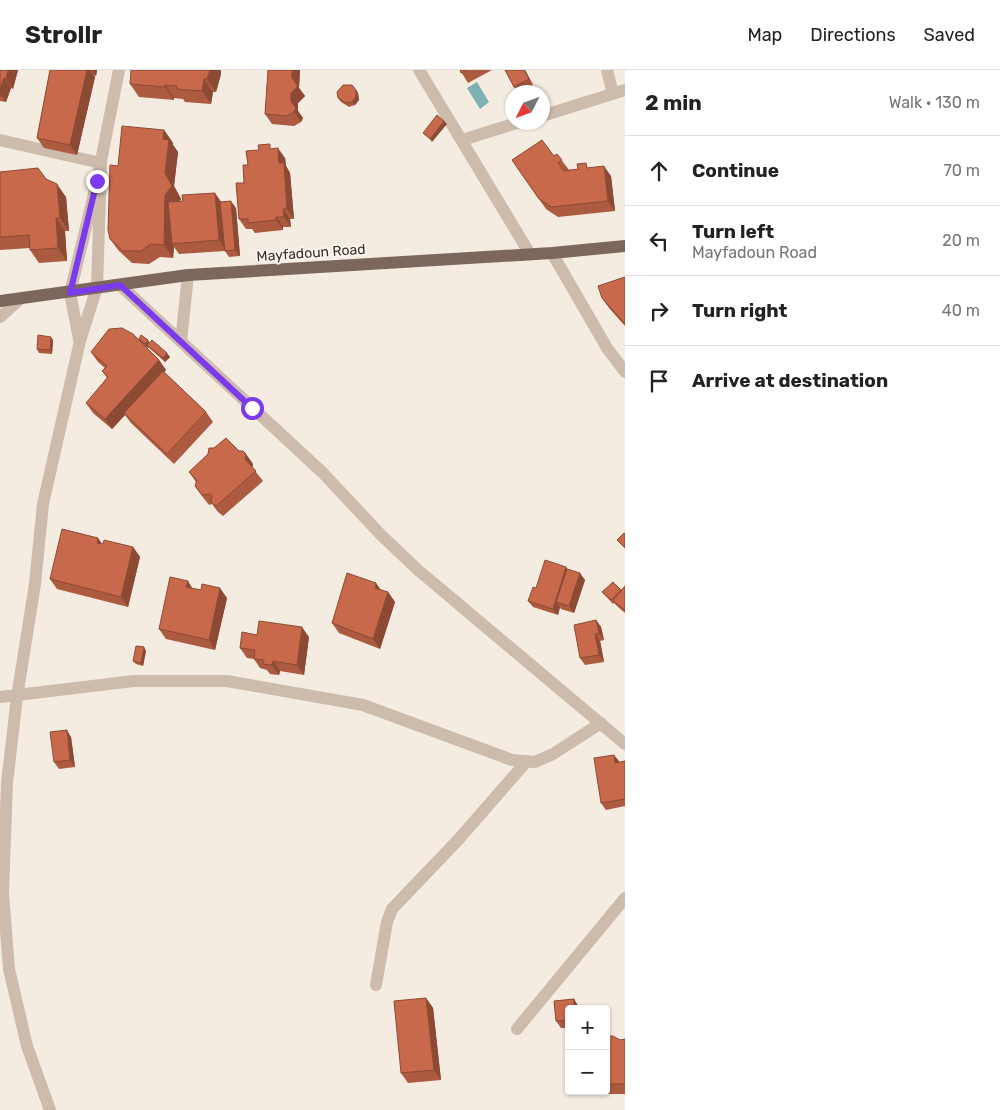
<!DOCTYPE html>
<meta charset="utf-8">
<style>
:root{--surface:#fff;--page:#f6f6f6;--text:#222;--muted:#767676;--line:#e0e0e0}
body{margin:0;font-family:Rubik,sans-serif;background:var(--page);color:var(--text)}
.controls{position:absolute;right:15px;bottom:15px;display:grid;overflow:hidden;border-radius:5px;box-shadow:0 1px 4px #0004}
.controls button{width:45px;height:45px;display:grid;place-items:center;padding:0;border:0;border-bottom:1px solid var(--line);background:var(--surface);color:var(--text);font:25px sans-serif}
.compass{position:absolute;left:505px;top:15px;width:45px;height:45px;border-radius:50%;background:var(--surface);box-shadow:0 1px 4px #0004;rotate:228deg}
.stop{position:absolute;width:15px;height:15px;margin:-11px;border:4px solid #7c3aed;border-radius:50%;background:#fff}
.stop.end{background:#7c3aed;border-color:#fff;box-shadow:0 1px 5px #0008}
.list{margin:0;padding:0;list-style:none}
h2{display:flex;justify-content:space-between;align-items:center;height:65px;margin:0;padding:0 20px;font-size:21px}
h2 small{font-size:16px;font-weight:400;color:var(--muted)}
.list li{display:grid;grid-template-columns:32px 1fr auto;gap:15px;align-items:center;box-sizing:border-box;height:70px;padding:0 20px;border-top:1px solid var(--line)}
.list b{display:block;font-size:19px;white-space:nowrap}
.list p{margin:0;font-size:16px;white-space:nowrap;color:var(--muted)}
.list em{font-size:16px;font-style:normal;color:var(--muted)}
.icon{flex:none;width:28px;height:28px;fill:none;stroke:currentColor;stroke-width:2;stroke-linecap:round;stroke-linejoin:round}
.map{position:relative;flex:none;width:625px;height:1040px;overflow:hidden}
header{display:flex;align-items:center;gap:30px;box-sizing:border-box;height:70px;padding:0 25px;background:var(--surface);border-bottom:1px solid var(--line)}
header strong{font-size:24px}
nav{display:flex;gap:28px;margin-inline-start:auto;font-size:18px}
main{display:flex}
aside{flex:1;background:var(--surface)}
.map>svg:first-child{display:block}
</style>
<header>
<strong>Strollr</strong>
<nav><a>Map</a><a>Directions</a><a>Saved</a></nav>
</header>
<main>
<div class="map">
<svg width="625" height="1040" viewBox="0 0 625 1040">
<rect width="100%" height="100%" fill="#f4ebe1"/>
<path fill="#7fb0b2" d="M477,12l12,20 -9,7 -13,-21z"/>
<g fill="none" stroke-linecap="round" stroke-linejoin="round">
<path stroke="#cdbbac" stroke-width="12" d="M419,0l111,184
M607,0l6,24
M542,46l83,-26
M0,70l101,23
M462,70l58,-18
M99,101l20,-101
M552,183l55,95 18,24
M120,215l203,188 58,62 37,35 207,174
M0,247l20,-18
M79,269l-9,-46 25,-103
M181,272l7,-67
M0,627l134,-16h93l136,24 149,55 23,2 18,-8 48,-31
M376,915l11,-63 5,-13 66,-69 69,-79
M517,959l108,-131
M50,1040l-23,-64 -18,-77 -6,-76 4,-110 10,-86 18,-113 8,-80 37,-163 17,-54 4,-124"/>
<path stroke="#7d675c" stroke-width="12" d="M0,231l188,-26 364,-22 73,-7"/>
</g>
<path fill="#ac5a40" d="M0,0h18l-5,19 -2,-1 -5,14 -6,-1z
M50,0h47l-1,6 -2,-1 1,2 -18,78 -33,-7 -7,-10z
M300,0l-1,18 6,8 -7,7v8l5,7 -2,4 -7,4 -22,-2 -7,-10z
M460,0h32l-24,13z
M525,0l8,15 -12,7h-3l-4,-5z
M221,4l-5,18h-3l-2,12 -26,-2 -2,-3 -9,-1v2l-35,-3 -9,-13z
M356,20l2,3 1,7 -4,5 -6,2 -8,-5 -3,-4z
M164,60l9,13v2l5,7 -4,34 7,13 -2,2 42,1 15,6 4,48 -11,1 -4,-6 -46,3 -5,-7 -1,11 -13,-1 -11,7 -17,-1 -13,-12 -9,-12z
M273,79l12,9 1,8 4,7 4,46h-4l1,8h-8v3l-28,3 -3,-4h-6l-7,-10 9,-54z
M557,84l12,16 21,-2 21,8 4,35 -57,6 -12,-8 -34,-49 42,-4z
M0,102l46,7 20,18 3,34h-4l2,30 -28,2 -9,-13v-2l-30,2z
M625,207v49l-16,-18 -7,-10z
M139,269l11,4 20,14 -5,5 -17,-15v1l-6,-5 17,17 7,10 -2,2 42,40 7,10 -39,42 -43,-41 -6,-8 -13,14 -19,-16 -7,-10 21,-25 -5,-7 3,-3 -7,-6 -7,-10 49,-10z
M53,270l-1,14 -13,-1 -2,-4z
M239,381h4l10,13 -1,3 11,14 -40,35 -5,-4 -6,-8 -3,1 -7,-9 -7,-10 1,-4 -7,-10z
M102,474l31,3 7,10 -12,50 -71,-18 -7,-10z
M566,497l1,2 18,11 -11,33 -13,-4 -1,-2 -2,8 -25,-8 -5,-6 8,-13z
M625,516v27l-7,-6 -4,-4 -1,1 -11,-12 19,-2z
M193,519l34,9 -12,52 -49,-11 -7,-10z
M381,520l7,2 7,10 -15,47 -41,-16 -7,-10z
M596,550l5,7 3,13 -4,1 4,21 -19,3 -5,-7z
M257,565l52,2 -5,38 -24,-4 -1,4 -9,-1 -3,-4 -7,-2 -6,-9 -7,-1 -7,-10z
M146,581l-3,15 -7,-2 -3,-3z
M71,667l4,30 -16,2 -5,-7z
M619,691v2l6,-2v45l-19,4 -5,-7z
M426,928l7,10 8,72 -33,3 -7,-10z
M574,929l4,7 1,3h-10v19h-8l-5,-7 -2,-20z
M606,966l14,4 5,-1v55h-26l-2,-3h9z"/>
<path fill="#8c4a34" d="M8,0h10l-5,19 -7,-10z
M87,0h3l5,7 -18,78 -7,-10z
M92,0h5l-1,6z
M210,0h11v4l-5,18 -9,-13z
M292,0h8l-1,18 6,8 -7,7v8l5,7 -2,4 -7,-10 -3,-11z
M524,0h1l8,15 -4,-6z
M4,8l7,10 -5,14 -6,-8v-5z
M204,9l9,13 -2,12 -9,-13z
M165,15l9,13v2l-9,-13z
M356,20l2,3 1,7 -4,5 -3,-3z
M444,51l3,3 -15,18 -2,-3z
M164,60l9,13v2l5,7 -4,34 7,13 -7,9 -2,36 2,3 -1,11 -9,-13 -1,-106z
M278,78l7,10 1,8 4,7 4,46 -7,-10 -8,-46z
M604,96l7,10 4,35 -7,-10z
M57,114l9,13 3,34 -9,-13z
M215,123l7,10 4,47 -7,-10z
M231,131l5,7 4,48 -5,-6z
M283,139l7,10 1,8 -7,-10z
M276,147l7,10v3l-7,-10z
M56,148l9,13 2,30 -9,-13z
M51,267l2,3 -1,14 -2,-4z
M148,270l2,4 -2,4 -3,-4z
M167,283l3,4 -5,5 -2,-4z
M159,290l7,10 -41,45 -1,-2 1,2 -13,14 -7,-10z
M246,384l7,10 -1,5 -7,-10z
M98,468l7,10 -8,-5z
M133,477l7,10 -12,50 -7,-10z
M566,497l5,7 -15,28 4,5 -2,8 -5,-6z
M580,503l5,7 -11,33 -5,-7z
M188,511l6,10 -8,-4z
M376,513l7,10 -8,-5z
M220,518l7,10 -12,52 -6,-10z
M388,522l7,10 -15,47 -7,-10z
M596,550l5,7 3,13 -5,-7z
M302,557l7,10 -5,38 -7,-10z
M595,564l5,7 4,21 -5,-7z
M144,577l2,4 -3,15 -2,-3z
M273,591l7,10 -1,4 -7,-10z
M67,660l4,7 4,30 -5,-7z
M614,685l5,6 1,9 -5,-7z
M426,928l7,10 8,72 -7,-10z
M574,929l4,7 1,3h-5z"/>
<path fill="#c8694b" stroke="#8c4a34" d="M0,0h8l-2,9 -2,-1 -4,11z
M50,0h37l-17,75 -33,-7z
M131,0h79l-3,9h-3l-2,12 -26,-2 1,-3 -12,-1v2l-35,-3z
M268,0h24v8l6,8 -7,7v8l5,7 -2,4 -7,4 -22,-2z
M460,0h6l-5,3z
M505,0h19l5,9 -15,8z
M343,15h9l4,5v6l-4,6 -6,1 -8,-5 -1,-6z
M437,45l7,6 -14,18 -7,-6z
M122,56l42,4 -1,9 6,1 -4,33 7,13 -7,9 -1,50 -13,-1 -10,7h-18l-13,-12 -2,-9 2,-65 8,1z
M542,70l12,16 3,-2 5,6 -4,3 6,8 14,-2 -1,-5 9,-1 1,5 17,-2 4,35 -57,6 -12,-8 -27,-39z
M270,74v5l8,-1 1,15h5l3,46h-4l1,8h-8v3l-28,3v-4h-9l-3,-36h8l-1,-18h5l-2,-14 13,-1 -1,-5z
M38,98l8,11 11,5 3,34h-4l2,30 -28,2 -1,-15 -29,2v-65z
M215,123l4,47 -47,4 -4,-42 15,-1 -1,-6z
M231,131l4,49 -10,1 -5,-49z
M625,207v47l-23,-26 -4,-12z
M122,258l11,6 26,26 -54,59 -19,-16 22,-26 -6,-6 5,-5 -16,-14 18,-23z
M38,265l13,2 -1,13 -13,-1z
M141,265l7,5 -3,4 -6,-5z
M152,270l15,13 -4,5 -16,-13z
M163,301l43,41 -39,42 -43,-41z
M226,368l13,13h4l3,3 -1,5 11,12 -40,35 -5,-4 1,-6 -2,-2 -8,1 -7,-9 2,-6 -8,-8 19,-18 1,-6h5z
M62,459l36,9 -1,5 6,1 1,-4 29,7 -12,50 -71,-18z
M624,463l1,1v14l-8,-8z
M545,490l21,7 -13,42 -25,-8 5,-14 3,1z
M567,499l13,4 -11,33 -13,-4z
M347,503l29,10 -1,5 13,4 -15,47 -41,-16z
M170,507l18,4 -2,6 15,3 1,-6 18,4 -11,52 -50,-11z
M613,512l8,8 -10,10 -9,-8z
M625,516v24l-12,-9z
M596,550l3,13 -4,1 4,21 -19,3 -6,-33z
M259,551l43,6 -5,38 -24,-4 -1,4 -9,-1 1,-4 -10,-1 1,-9 -15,-2 2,-16 15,3z
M136,576l8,1 -3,16 -8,-2z
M67,660l3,30 -16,2 -4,-30z
M614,685l1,8 10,-2v38l-24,4 -7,-45z
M426,928l8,72 -33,3 -7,-72z
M574,929v10h-5v11l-13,1 -2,-20z
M606,966h7l7,4 5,-1v45h-19z"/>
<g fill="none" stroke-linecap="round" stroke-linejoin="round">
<path stroke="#7c3aed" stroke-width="6" d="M97,111l-27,112 50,-8 132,123"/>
</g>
<g text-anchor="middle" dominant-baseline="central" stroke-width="4" stroke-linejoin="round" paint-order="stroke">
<g font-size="14" fill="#3b302b" stroke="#fbf5ee">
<text transform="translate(311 183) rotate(-4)">Mayfadoun Road</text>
</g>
</g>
</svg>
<div class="controls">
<button>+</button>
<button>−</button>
</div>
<svg class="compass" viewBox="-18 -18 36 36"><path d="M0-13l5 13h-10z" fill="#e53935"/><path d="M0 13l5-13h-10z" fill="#767676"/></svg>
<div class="stop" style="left:252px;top:338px"></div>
<div class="stop end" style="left:97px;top:111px"></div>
</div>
<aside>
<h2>2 min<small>Walk · 130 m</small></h2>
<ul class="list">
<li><svg class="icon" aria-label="ahead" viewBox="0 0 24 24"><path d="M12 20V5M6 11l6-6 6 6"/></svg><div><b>Continue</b></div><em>70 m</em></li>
<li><svg class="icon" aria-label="left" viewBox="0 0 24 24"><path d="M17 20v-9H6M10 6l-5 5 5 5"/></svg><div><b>Turn left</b><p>Mayfadoun Road</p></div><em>20 m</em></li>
<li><svg class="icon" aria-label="right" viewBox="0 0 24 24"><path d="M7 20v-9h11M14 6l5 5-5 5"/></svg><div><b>Turn right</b></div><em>40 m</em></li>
<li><svg class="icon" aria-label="arrive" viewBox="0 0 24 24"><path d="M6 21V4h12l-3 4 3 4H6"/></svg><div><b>Arrive at destination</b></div></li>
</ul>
</aside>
</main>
